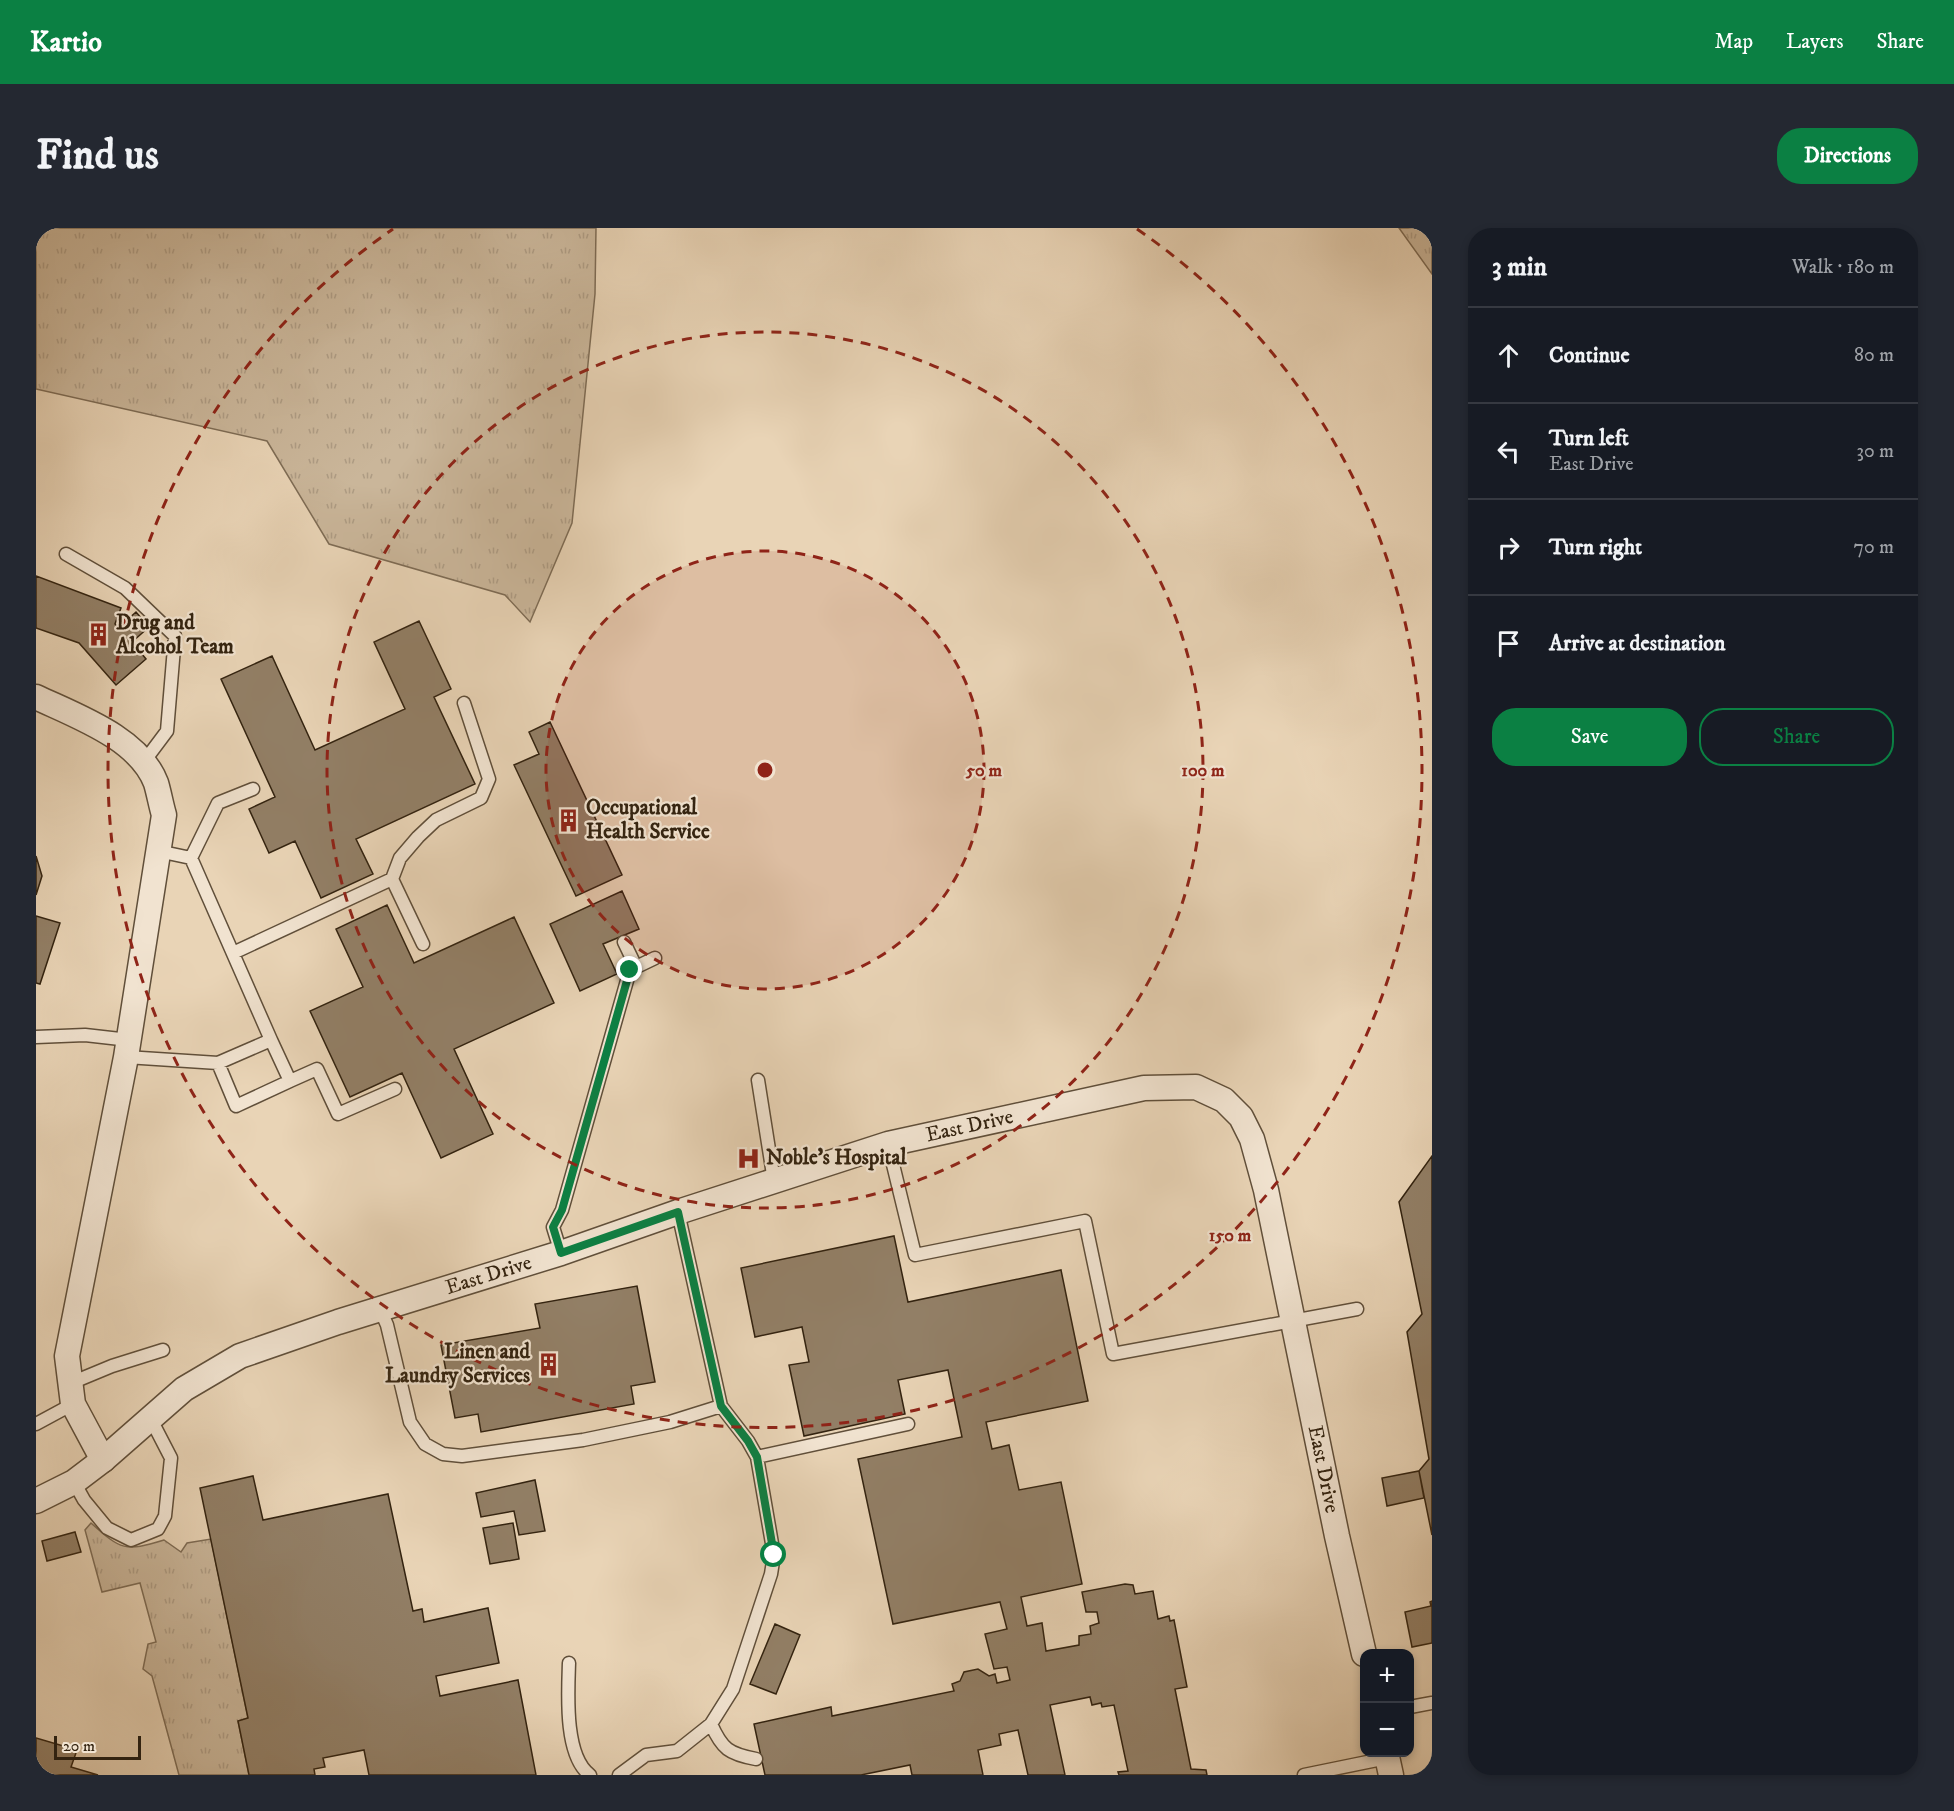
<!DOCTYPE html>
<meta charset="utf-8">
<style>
:root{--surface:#171b24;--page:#242831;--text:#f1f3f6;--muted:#9ea1a6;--line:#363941;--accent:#0b8043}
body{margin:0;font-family:"IM FELL DW Pica",serif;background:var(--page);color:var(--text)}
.controls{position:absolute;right:18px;bottom:18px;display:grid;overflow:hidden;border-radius:12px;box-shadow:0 3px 9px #0003}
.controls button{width:54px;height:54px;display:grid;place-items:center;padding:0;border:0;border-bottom:2px solid var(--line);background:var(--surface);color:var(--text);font:30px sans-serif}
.scale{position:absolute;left:18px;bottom:15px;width:87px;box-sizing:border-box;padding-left:6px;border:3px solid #332310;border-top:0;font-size:16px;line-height:21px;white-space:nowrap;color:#332310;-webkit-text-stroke:4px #f1e3d0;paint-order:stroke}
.stop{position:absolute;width:18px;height:18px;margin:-14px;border:4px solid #0b8043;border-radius:50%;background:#fff}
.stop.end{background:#0b8043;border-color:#fff;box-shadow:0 2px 6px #0008}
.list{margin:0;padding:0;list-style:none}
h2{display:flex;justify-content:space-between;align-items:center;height:78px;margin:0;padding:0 24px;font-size:26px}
h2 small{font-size:20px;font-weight:400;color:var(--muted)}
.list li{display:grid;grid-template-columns:39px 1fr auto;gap:18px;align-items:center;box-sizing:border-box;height:96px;padding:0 24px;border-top:2px solid var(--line)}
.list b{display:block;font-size:22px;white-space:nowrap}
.list p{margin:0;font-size:20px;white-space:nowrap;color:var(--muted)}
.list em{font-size:20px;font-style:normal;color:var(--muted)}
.actions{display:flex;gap:12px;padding:18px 24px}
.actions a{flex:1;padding:14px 0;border:2px solid var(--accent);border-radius:24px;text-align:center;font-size:21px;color:var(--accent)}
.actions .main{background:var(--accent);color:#fff}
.icon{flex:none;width:33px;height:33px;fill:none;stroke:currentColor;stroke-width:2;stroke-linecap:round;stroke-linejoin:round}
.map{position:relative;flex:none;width:1396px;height:1547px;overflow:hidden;border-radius:24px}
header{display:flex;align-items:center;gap:36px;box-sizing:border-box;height:84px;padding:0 30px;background:var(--accent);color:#fff}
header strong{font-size:28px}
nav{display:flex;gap:33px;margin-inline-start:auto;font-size:21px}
.intro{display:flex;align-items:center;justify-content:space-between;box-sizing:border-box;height:144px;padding:0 36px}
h1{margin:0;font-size:42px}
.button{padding:15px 27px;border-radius:24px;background:var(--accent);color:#fff;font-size:21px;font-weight:700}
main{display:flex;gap:36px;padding:0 36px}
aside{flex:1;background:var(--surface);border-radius:24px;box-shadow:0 3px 9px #0003}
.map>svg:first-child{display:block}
</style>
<header>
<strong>Kartio</strong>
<nav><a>Map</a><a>Layers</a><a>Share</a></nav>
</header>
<div class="intro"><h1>Find us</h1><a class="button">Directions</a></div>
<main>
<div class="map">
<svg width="1396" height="1547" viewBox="0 0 1396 1547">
<defs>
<pattern id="grass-tufts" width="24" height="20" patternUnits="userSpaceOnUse" patternTransform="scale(1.5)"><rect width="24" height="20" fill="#cab69a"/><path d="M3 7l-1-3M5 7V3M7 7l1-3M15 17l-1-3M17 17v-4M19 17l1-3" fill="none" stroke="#ae9c84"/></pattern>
</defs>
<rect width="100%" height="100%" fill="#e9d4b6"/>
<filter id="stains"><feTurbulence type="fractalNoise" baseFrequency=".00333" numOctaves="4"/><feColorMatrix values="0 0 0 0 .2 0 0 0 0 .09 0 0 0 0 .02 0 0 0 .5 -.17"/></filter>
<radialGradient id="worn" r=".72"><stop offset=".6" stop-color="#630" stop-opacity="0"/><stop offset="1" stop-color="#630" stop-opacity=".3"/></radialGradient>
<path fill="url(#grass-tufts)" stroke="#7e6c55" stroke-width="1.5" d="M0,0h560l-1,66 -23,229 -42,99 -25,-27 -176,-51 -62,-103 -231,-52z
M1363,0h33v46z
M55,1295c30,27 34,29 73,17l17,12 6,-9 24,-4 37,179 -10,3 11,54h-70l-27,-99 -9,-7 5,-25 8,-2 -16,-59 -38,9 -17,-62z"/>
<path fill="#927f66" stroke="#332310" stroke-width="1.5" d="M0,348l85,32 -6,16 3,4 18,-16 13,15 -17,15 14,17 -30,26 -37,-42 -43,-15z
M383,393l32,68 -17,8 41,87 -119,55 17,35 -52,24 -26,-57 -26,12 -20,-44 26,-12 -54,-118 51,-23 43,94 90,-41 -31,-67z
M514,494l72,153 -46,21 -62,-131 25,-11 -10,-22z
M0,628l6,20 -6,19z
M586,663l17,38 -36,15 14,30 -37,17 -30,-67z
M351,677l27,58 100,-46 40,86 -100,46 39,85 -52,24 -39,-85 -52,24 -40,-86 53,-24 -27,-58z
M0,688l24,7 -20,61 -4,-1z
M1396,928v379l-13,-64 10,-12 -22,-127 15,-18 -23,-112z
M858,1008l14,66 153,-32 27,131 -102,21 6,27 17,-4 10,45 42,-8 21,102 -61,13 6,29 15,-3 4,28 33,-6v-9l12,-2 -1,-8 9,-3 -2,-11h-11l-4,-20 43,-8 8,1 2,9 18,-3 5,28 11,-3 1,5 4,-1 13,67 -12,2 16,80 15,1 1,5h-88l-1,-3 10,-1 -14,-66 -12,2 -1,-4 -9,2 -2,-8 -40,8 15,70h-37l-10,-45 -19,4 2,11 -23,5 5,25h-71l-2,-10 -49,10h-96l-11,-51 77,-17 1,9 122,-25 -2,-7 8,-3 4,-9 14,-3 11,7 6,-2 2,9 13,-3 -3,-13 -13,2 -9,-35 22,-5 -7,-27 -107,22 -35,-165 104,-22 -14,-67 -50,10 7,34 -101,22 -15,-71 20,-3 -7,-35 -47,10 -14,-69z
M601,1058l18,96 -24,4 3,18 -153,28 -3,-18 -23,4 -14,-73 99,-17 -5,-24z
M1383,1243l5,27 -37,8 -5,-28z
M217,1248l10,44 125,-26 25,117 9,-2 2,13 64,-14 11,55 -63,13 4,20 78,-16 18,95h-167l-5,-25 -41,8 2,9 -11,2 1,6h-66l-11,-54 10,-3 -48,-230z
M499,1252l10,51 -26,4 -5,-24 -33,6 -5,-24z
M477,1295l6,36 -29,5 -7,-36z
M39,1304l6,20 -34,9 -5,-20z
M1396,1373v42l-20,4 -7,-35 26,-6 -1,-4z
M739,1396l25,11 -24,59 -26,-10z
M0,1510l41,12 -6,17 27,8h-62z"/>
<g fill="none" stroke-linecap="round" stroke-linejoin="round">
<defs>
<path id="service" d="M30,326l59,34 50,48 -8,95 -24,32
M155,630l27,-55 35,-14
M356,651l31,65
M588,714l12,25
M197,725l159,-74 8,-21 18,-21 18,-17 45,-22 8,-19 -25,-76
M0,809l49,-2 44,5
M90,829l92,6 53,-23 -80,-182 -33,-7
M182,835l18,43 54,-25 -19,-41
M722,852l16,101
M254,853l27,-12 21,45 57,-25
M852,916l27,111 170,-34 28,133 244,-45
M525,1025l-8,-26 9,-17 68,-240 25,-12
M344,1081l7,16 23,97 15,22 18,10 19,2 121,-16 87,-18 51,-16
M35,1155l41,-17 51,-16
M0,1196l37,-20
M721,1229l151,-33
M38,1254l10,18 23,28 24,12 27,-11 7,-13 6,-58 -15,-29 -7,-9
M533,1435c-1,30 -5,93 21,112
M1374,1479l22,-4
M675,1496c11,25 18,30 45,35
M583,1547l27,-20 31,-4 34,-27 22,-35 38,-115 3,-19 -17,-98 -9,-16 -27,-35 -43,-194
M1268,1547l83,-17"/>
<g id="minor">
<path d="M0,469c40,19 103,41 120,86 3,10 5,22 8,32l-38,242 -59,299 6,48 30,56"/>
<path id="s1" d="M0,1273l38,-19 29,-22 81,-71 56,-33 98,-34 223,-69 117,-41 210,-68 256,-56 52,-1 28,13 17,17 11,22 14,51 71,346 27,118"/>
<path d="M1350,1524l5,23"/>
</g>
</defs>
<use href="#service" stroke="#604f3a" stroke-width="15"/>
<use href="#minor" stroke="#604f3a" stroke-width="27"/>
<use href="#service" stroke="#f1e3d0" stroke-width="12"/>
<use href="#minor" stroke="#f1e3d0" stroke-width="24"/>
</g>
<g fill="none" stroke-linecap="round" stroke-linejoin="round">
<path stroke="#0b8043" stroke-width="8" d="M594,742l-68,240 -9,17 8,26 117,-41 43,194 27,35 9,16 17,98"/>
</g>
<circle cx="729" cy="542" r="219" fill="#8f2418" fill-opacity=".12"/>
<g fill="none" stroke="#8f2418" stroke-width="3" stroke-dasharray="10 8">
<circle cx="729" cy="542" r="219"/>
<circle cx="729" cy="542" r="438"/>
<path d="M1101 1A657 657 0 1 1 357 1"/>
</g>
<defs>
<symbol id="building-bare" viewBox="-9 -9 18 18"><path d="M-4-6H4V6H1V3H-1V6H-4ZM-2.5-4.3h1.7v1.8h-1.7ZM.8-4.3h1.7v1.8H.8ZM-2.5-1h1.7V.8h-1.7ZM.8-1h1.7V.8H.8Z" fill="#8f2418" stroke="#f1e3d0" stroke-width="2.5" paint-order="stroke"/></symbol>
<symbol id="hospital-bare" viewBox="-9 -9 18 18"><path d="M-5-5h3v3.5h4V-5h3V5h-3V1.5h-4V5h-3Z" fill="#8f2418" stroke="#f1e3d0" stroke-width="2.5" paint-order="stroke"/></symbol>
</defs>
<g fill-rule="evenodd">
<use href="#building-bare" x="46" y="390" width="33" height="33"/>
<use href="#building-bare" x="516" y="576" width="33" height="33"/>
<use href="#hospital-bare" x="696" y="914" width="33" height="33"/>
<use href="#building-bare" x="496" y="1120" width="33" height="33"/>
</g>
<g text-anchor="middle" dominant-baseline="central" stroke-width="4.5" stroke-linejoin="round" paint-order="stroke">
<g font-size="21" font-weight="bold" fill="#332310" stroke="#f1e3d0" text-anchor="start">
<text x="80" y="395">Drug and<tspan x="80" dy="24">Alcohol Team</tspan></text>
<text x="550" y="580">Occupational<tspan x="550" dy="24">Health Service</tspan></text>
<text x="730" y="930">Noble's Hospital</text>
<text x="494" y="1124" text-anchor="end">Linen and<tspan x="494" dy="24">Laundry Services</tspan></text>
</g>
<g font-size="21" fill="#332310" stroke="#f1e3d0">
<text stroke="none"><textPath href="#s1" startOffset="1017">East Drive</textPath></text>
<text stroke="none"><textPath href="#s1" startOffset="513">East Drive</textPath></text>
<text stroke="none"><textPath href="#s1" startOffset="1665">East Drive</textPath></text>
</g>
</g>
<circle cx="729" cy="542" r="9" fill="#8f2418" stroke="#f1e3d0" stroke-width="3"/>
<g font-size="18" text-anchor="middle" font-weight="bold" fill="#8f2418" stroke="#f1e3d0" stroke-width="4.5" stroke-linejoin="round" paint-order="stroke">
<text x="948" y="548">50 m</text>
<text x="1167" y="548">100 m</text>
<text x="1194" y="1013">150 m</text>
</g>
<rect width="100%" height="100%" filter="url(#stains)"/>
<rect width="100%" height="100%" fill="url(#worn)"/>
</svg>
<div class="controls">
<button>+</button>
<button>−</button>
</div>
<div class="scale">20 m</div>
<div class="stop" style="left:738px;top:1327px"></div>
<div class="stop end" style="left:594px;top:742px"></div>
</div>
<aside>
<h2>3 min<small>Walk · 180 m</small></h2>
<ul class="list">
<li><svg class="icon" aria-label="ahead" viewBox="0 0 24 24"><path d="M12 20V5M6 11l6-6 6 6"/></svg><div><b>Continue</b></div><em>80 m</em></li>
<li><svg class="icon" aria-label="left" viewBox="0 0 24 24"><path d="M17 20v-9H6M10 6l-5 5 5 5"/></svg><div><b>Turn left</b><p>East Drive</p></div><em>30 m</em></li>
<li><svg class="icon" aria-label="right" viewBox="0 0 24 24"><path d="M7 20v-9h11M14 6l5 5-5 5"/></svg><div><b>Turn right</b></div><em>70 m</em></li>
<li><svg class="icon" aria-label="arrive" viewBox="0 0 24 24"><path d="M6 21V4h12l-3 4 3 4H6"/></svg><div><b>Arrive at destination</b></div></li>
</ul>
<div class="actions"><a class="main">Save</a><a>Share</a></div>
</aside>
</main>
